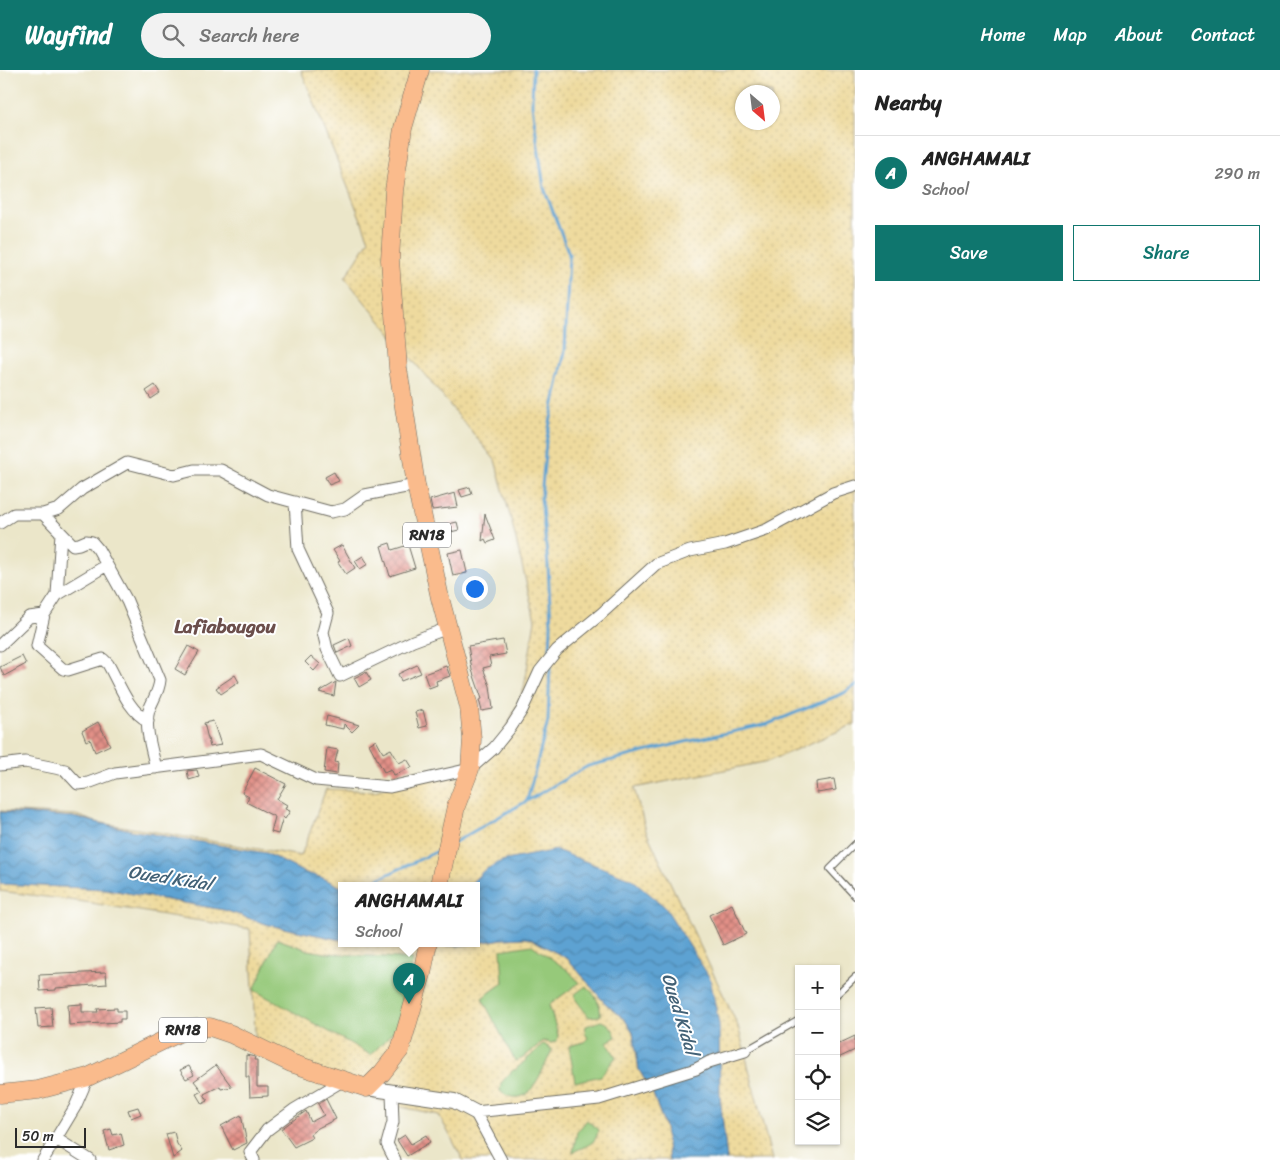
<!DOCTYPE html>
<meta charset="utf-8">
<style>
:root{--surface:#fff;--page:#f2f2f2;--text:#222;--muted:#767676;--line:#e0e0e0;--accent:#0f766e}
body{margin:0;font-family:Sriracha,sans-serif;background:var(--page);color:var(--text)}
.controls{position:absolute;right:15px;bottom:15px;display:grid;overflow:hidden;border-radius:0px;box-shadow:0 1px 4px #0004}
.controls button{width:45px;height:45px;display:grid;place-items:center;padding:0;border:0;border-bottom:1px solid var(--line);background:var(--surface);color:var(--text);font:25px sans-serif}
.compass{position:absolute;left:735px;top:15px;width:45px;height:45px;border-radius:50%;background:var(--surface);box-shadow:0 1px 4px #0004;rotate:152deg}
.scale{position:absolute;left:15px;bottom:12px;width:71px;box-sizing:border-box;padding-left:5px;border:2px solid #2b2b2b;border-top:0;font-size:14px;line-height:18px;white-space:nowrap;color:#2b2b2b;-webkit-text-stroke:4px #fff;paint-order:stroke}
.you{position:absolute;left:474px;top:518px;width:18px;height:18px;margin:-12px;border:4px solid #fff;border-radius:50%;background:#1a73e8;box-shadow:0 0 0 8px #1a73e833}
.badge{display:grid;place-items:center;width:32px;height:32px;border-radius:50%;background:var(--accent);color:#fff;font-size:16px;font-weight:700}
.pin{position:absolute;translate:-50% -41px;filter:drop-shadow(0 1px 2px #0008)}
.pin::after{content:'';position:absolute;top:26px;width:18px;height:15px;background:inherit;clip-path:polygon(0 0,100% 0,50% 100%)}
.popup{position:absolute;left:338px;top:812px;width:142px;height:65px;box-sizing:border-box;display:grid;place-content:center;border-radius:0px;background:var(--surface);filter:drop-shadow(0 1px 4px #0005);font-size:16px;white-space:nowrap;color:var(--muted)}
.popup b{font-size:19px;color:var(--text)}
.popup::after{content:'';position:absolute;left:50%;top:100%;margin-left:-10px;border:10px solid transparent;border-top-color:var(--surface)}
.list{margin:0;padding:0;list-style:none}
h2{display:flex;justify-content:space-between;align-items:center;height:65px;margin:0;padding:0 20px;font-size:21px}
h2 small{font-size:16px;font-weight:400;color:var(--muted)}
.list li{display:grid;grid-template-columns:32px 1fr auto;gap:15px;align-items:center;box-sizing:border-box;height:75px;padding:0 20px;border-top:1px solid var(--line)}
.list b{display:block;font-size:19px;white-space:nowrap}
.list p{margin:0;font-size:16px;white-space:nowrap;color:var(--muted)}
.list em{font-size:16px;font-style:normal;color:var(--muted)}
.actions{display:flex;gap:10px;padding:15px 20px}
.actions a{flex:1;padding:11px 0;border:1px solid var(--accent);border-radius:0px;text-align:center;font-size:18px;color:var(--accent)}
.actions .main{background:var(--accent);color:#fff}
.icon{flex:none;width:28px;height:28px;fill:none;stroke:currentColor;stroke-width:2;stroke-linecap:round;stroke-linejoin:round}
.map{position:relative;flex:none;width:855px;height:1090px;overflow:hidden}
header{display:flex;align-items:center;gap:30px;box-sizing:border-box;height:70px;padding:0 25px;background:var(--accent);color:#fff}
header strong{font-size:24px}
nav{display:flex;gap:28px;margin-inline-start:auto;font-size:18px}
.search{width:350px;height:45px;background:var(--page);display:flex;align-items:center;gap:12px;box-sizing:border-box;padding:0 18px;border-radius:28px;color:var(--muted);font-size:19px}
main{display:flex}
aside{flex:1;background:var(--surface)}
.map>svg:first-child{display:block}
</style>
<header>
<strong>Wayfind</strong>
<div class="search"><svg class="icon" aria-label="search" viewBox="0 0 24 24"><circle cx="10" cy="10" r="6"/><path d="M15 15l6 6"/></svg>Search here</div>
<nav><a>Home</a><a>Map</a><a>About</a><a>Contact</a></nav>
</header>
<main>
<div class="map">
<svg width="855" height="1090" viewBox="0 0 855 1090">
<defs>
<pattern id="sand-dots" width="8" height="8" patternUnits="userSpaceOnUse" patternTransform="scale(1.25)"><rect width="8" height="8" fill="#eeda9e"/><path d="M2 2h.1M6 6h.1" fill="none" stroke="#cb8" stroke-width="1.8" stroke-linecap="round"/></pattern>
<pattern id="water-waves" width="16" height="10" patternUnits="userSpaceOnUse" patternTransform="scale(1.25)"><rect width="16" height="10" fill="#5da2d2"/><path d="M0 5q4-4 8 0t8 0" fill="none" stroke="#4d84ab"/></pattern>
<pattern id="building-cross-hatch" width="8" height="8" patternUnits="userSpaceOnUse" patternTransform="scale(1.25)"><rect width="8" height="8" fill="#e29087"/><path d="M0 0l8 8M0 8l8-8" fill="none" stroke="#b7766f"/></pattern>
</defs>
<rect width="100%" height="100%" fill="#fff"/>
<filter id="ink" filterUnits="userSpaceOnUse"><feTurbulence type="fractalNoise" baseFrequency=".02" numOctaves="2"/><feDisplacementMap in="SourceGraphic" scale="10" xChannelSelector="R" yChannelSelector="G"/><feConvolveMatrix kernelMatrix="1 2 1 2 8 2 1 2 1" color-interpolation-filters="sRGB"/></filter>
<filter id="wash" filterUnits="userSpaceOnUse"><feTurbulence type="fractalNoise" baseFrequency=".0096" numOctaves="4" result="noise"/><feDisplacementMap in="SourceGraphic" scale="20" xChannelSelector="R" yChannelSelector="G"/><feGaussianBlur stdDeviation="1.12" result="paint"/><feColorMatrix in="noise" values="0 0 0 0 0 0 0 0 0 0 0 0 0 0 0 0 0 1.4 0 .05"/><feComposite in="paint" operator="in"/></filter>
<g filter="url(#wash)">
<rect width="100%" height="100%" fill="#ebe6c9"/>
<path fill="url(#sand-dots)" stroke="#8c8264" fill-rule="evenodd" d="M301,0h554v654l-86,37 -135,27 12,43 92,195 34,134h-45l-7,-63 -237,-226 -14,14h-127l-1,2 -18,-9 -20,-6 -37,-19 -131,-22 -62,-14 -73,-5v-1l76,4 20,7 205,34 25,-67 49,2 85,-26 40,-21 24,-56 11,-68 -23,-97 -17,-63 -150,-182 24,-38zM742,22h30v30h-30z
M0,814l105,5 119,21 45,15 72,15 1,3h48l67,3 46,-7 21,-1 7,1 37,20 36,43 21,18 8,12 6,38 14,24 12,34 4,32h-206l-24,-45 -42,-9 -46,-15 -95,-40 -6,-122 -165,-27 -85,-11zM277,869l31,11 17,3 88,6 -158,31zM502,880l77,33 -30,22 9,30 -7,8 -8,-2 -20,17 -41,-60 21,-15zM588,965l13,41 -32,-30 15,-4 4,-4zM515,1000l18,13 -5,10 -16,-22z"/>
<path fill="#96c97a" stroke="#607a52" d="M277,869l31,11 17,3 88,6 -13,65 -29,31 -117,-65z
M532,875l37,26 10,12 -30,22 9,30 -1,6 -6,2 -8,-2 -20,17 -8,3 -33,-63 21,-15 -2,-33z
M586,916c8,7 16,19 14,30l-11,1 -13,-17 -1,-6z
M601,951c9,2 12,8 15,16l-9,5 9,15 -15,19 -26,6 -6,-36 15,-4 4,-4 -3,-5 1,-7z
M544,974l8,6c-6,13 -14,32 -23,42 -8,8 -22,6 -29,-1l1,-8 12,-13h2z
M587,1050l11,10c-1,15 -14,16 -25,22l4,-20z"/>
<path fill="url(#water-waves)" stroke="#44667e" d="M0,742l73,5 62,14 131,22 37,19 20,6 18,9v53l-72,-15 -45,-15 -119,-21 -105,-5z
M556,780l76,29 33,28 45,71 9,46 1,73 7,63h-58l-4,-33 -12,-33 -14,-24 -6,-38 -8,-12 -21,-18 -36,-43 -37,-20 -7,-1 -21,1 -46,7 -67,-3h86v-58h-7l14,-14 18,-10z"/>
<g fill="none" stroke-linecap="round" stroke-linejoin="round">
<path stroke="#5da2d2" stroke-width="3" d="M533,0l-1,35 12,83 25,66 -4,97 -19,91 -5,56 7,67 3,60 -1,26
M527,731l21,-80 2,-56
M455,772l133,-76 97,-24 83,-18 76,-31 11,-8
M365,815l75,-35"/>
</g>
<g id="blocks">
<path fill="url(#building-cross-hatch)" d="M155,315l5,8 -9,6 -5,-8z
M334,402l5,9 -10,4 -4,-8z
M470,417l2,7 -10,3 -3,-7z
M455,423l3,14 -26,3 -2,-10z
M485,444l10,26 -8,3 -2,-4 -3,2z
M457,452l2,8 -17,4 -2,-8z
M390,473l2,7 16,-5 7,23 -25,8 -9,-30z
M342,475l13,23 -9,6 -8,-12 2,-1 -7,-11z
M462,480l5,23 -14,3 -5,-23z
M363,486l5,8 -8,5 -5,-8z
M349,568l3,8 -15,7 -3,-8z
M503,570l3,14 -17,3 2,9 -8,2 7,18 3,23 -11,2 -3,-11 3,-1 -10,-29 -4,-24z
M188,576l11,6 -14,23 -10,-6z
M22,586l4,8 -22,12 -4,-9z
M311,586l9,8 -6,7 -9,-9z
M417,595l4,8 -20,8 -3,-7z
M446,596l4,10 -14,5 1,4 -8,3 -5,-14z
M366,602l5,8 -12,7 -5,-9z
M235,605l4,7 -18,12 -5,-6z
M336,612l-2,14 -15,-4z
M423,640l4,16 -8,2 -4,-16z
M327,646l12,3 20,6 -7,7 -8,-8 -1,5 -18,-4z
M213,651l8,24 -11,2 -6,-24z
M98,652l12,23 -15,7 -5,-13 -4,2 -4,-10z
M376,670l7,13 8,-4 8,14 8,-4 5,8 -18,8 -3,-6 -7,3 -15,-28z
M327,678l11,2 -3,12 3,1 -1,11 -13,-2z
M255,698l31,16 -9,15 10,6 -2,4 5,2 -5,8 -2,-2 -5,17 -7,-2 4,-15 -29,-15 3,-5 -7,-4z
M197,700l2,7 -10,3 -2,-9z
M834,709l2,11 -19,3 -1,-11z
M732,834l14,30 -23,11 -14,-30z
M106,902l1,12 -51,4v2l-16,1 -1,-16z
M82,934v8h16l-1,-3 20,-1v3h8v8h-5v3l-51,3 -1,-20z
M51,937l2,20 -15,1 -2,-20z
M855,966v14l-19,9v-14z
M246,985l9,2 -1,3h3v27h11v9l-18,1 -1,-20h-3z
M216,995l16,22 -11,2 -1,-3 -16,8 4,7 -6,3 -6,-10 6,-3 -8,-10z
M189,996l5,9 -8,4 -6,-9z
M326,1029l10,20 -18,9 -8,6 2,4 -18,9 -13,-18 25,-18 5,11 13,-7 -6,-11z
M138,1037l3,7 -10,4 -3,-8z
M241,1045l6,28 -14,7 -12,-24z
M111,1059l2,6 8,-2 3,12 -15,5 -5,-19z
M174,1062l3,12 5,7 -9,7 -7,-24z
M405,1065l6,9 15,-9 4,7 -23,14 -10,-16z"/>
</g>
</g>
<g filter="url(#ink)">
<use href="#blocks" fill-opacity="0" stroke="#6e6c62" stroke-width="1"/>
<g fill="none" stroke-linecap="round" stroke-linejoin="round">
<defs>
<path id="service" d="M855,774l-25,25 25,27
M836,925l19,-18
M745,981l54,-31"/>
<path id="minor" d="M295,432l3,47 30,64 -5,19 4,17 13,27 73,-35 35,-13
M43,444l30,31 6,-1 7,-3 6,1 6,7 29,52 33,79c-1,12 -7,19 -11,30 -5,16 3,41 7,58
M0,453l14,-9h29l16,-5 23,-20 45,-26 47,12 20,-5h27l47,25 63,17 14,-3 20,-14 51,-10
M107,495l-50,30 -13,20 -7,31 26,23 5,1 35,-11 5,5c11,19 20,47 40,57
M57,525l4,-62
M0,575l29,-28 15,-2
M0,695l25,-3 40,8 13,14 10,-1 27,-10 146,-19 55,26 74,7 80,-18 24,-21 17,-21 11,-17 18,-39 17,-21 44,-36 55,-50 34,-13 35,-7 41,-14 67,-37 22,-7
M392,1023l1,29 -6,22 8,16
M55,1068l35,22
M43,1090l32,-53 13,-30
M254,1090l-4,-8 17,-22 28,-21 49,-29
M501,1090l-26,-48 124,-13 97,-30 13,-7 36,-11"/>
<path id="tertiary" d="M367,1018l87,13 21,11"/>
<path id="primary" d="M420,0l-17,58 -9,63 -4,69 8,108 18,117 24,113 29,109 3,32 -2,30 -14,37 -17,79
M0,1024l38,-4 50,-13 99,-48 23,-2 21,7 60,29 76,25 15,-15 18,-23 22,-76 6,-31"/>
</defs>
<use href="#service" stroke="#6e6c62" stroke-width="8"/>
<use href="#minor" stroke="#6e6c62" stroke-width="13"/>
<use href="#tertiary" stroke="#6e6c62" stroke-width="16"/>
<use href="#primary" stroke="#6e6c62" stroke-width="19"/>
<use href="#service" stroke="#fff" stroke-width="5.5"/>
<use href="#minor" stroke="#fff" stroke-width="11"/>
<use href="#tertiary" stroke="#fff" stroke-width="14"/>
<use href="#primary" stroke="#fabb8c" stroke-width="18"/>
</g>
</g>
<g text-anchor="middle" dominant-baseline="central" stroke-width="4" stroke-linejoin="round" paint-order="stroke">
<g fill="#fff" stroke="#6b6b6b" stroke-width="1">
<rect x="403" y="452.5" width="48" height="25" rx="4"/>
<rect x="159" y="947.5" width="48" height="25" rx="4"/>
</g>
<g font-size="15" font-weight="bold" fill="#2b2b2b">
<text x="427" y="465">RN18</text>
<text x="183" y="960">RN18</text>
</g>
<g font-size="18" font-style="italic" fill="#426176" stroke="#fff">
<text transform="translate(170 808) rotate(9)">Oued Kidal</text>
<text transform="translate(680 944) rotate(73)">Oued Kidal</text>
</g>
<g font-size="19" font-weight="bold" fill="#6b4e4b" stroke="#fff">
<text x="225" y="556">Lafiabougou</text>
</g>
</g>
</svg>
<div class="controls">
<button>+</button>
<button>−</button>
<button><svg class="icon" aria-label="locate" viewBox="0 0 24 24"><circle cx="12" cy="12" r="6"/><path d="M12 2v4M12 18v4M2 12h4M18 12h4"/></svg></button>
<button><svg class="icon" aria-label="layers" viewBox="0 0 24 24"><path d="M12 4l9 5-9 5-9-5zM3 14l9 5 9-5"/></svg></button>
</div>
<svg class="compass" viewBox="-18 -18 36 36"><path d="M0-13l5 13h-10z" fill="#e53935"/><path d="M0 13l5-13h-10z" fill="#767676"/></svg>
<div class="scale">50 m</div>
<div class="you"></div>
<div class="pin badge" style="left:409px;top:934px">A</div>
<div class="popup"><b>ANGHAMALI</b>School</div>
</div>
<aside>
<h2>Nearby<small></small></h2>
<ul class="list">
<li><span class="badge">A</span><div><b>ANGHAMALI</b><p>School</p></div><em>290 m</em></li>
</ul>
<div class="actions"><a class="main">Save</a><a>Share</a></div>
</aside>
</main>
